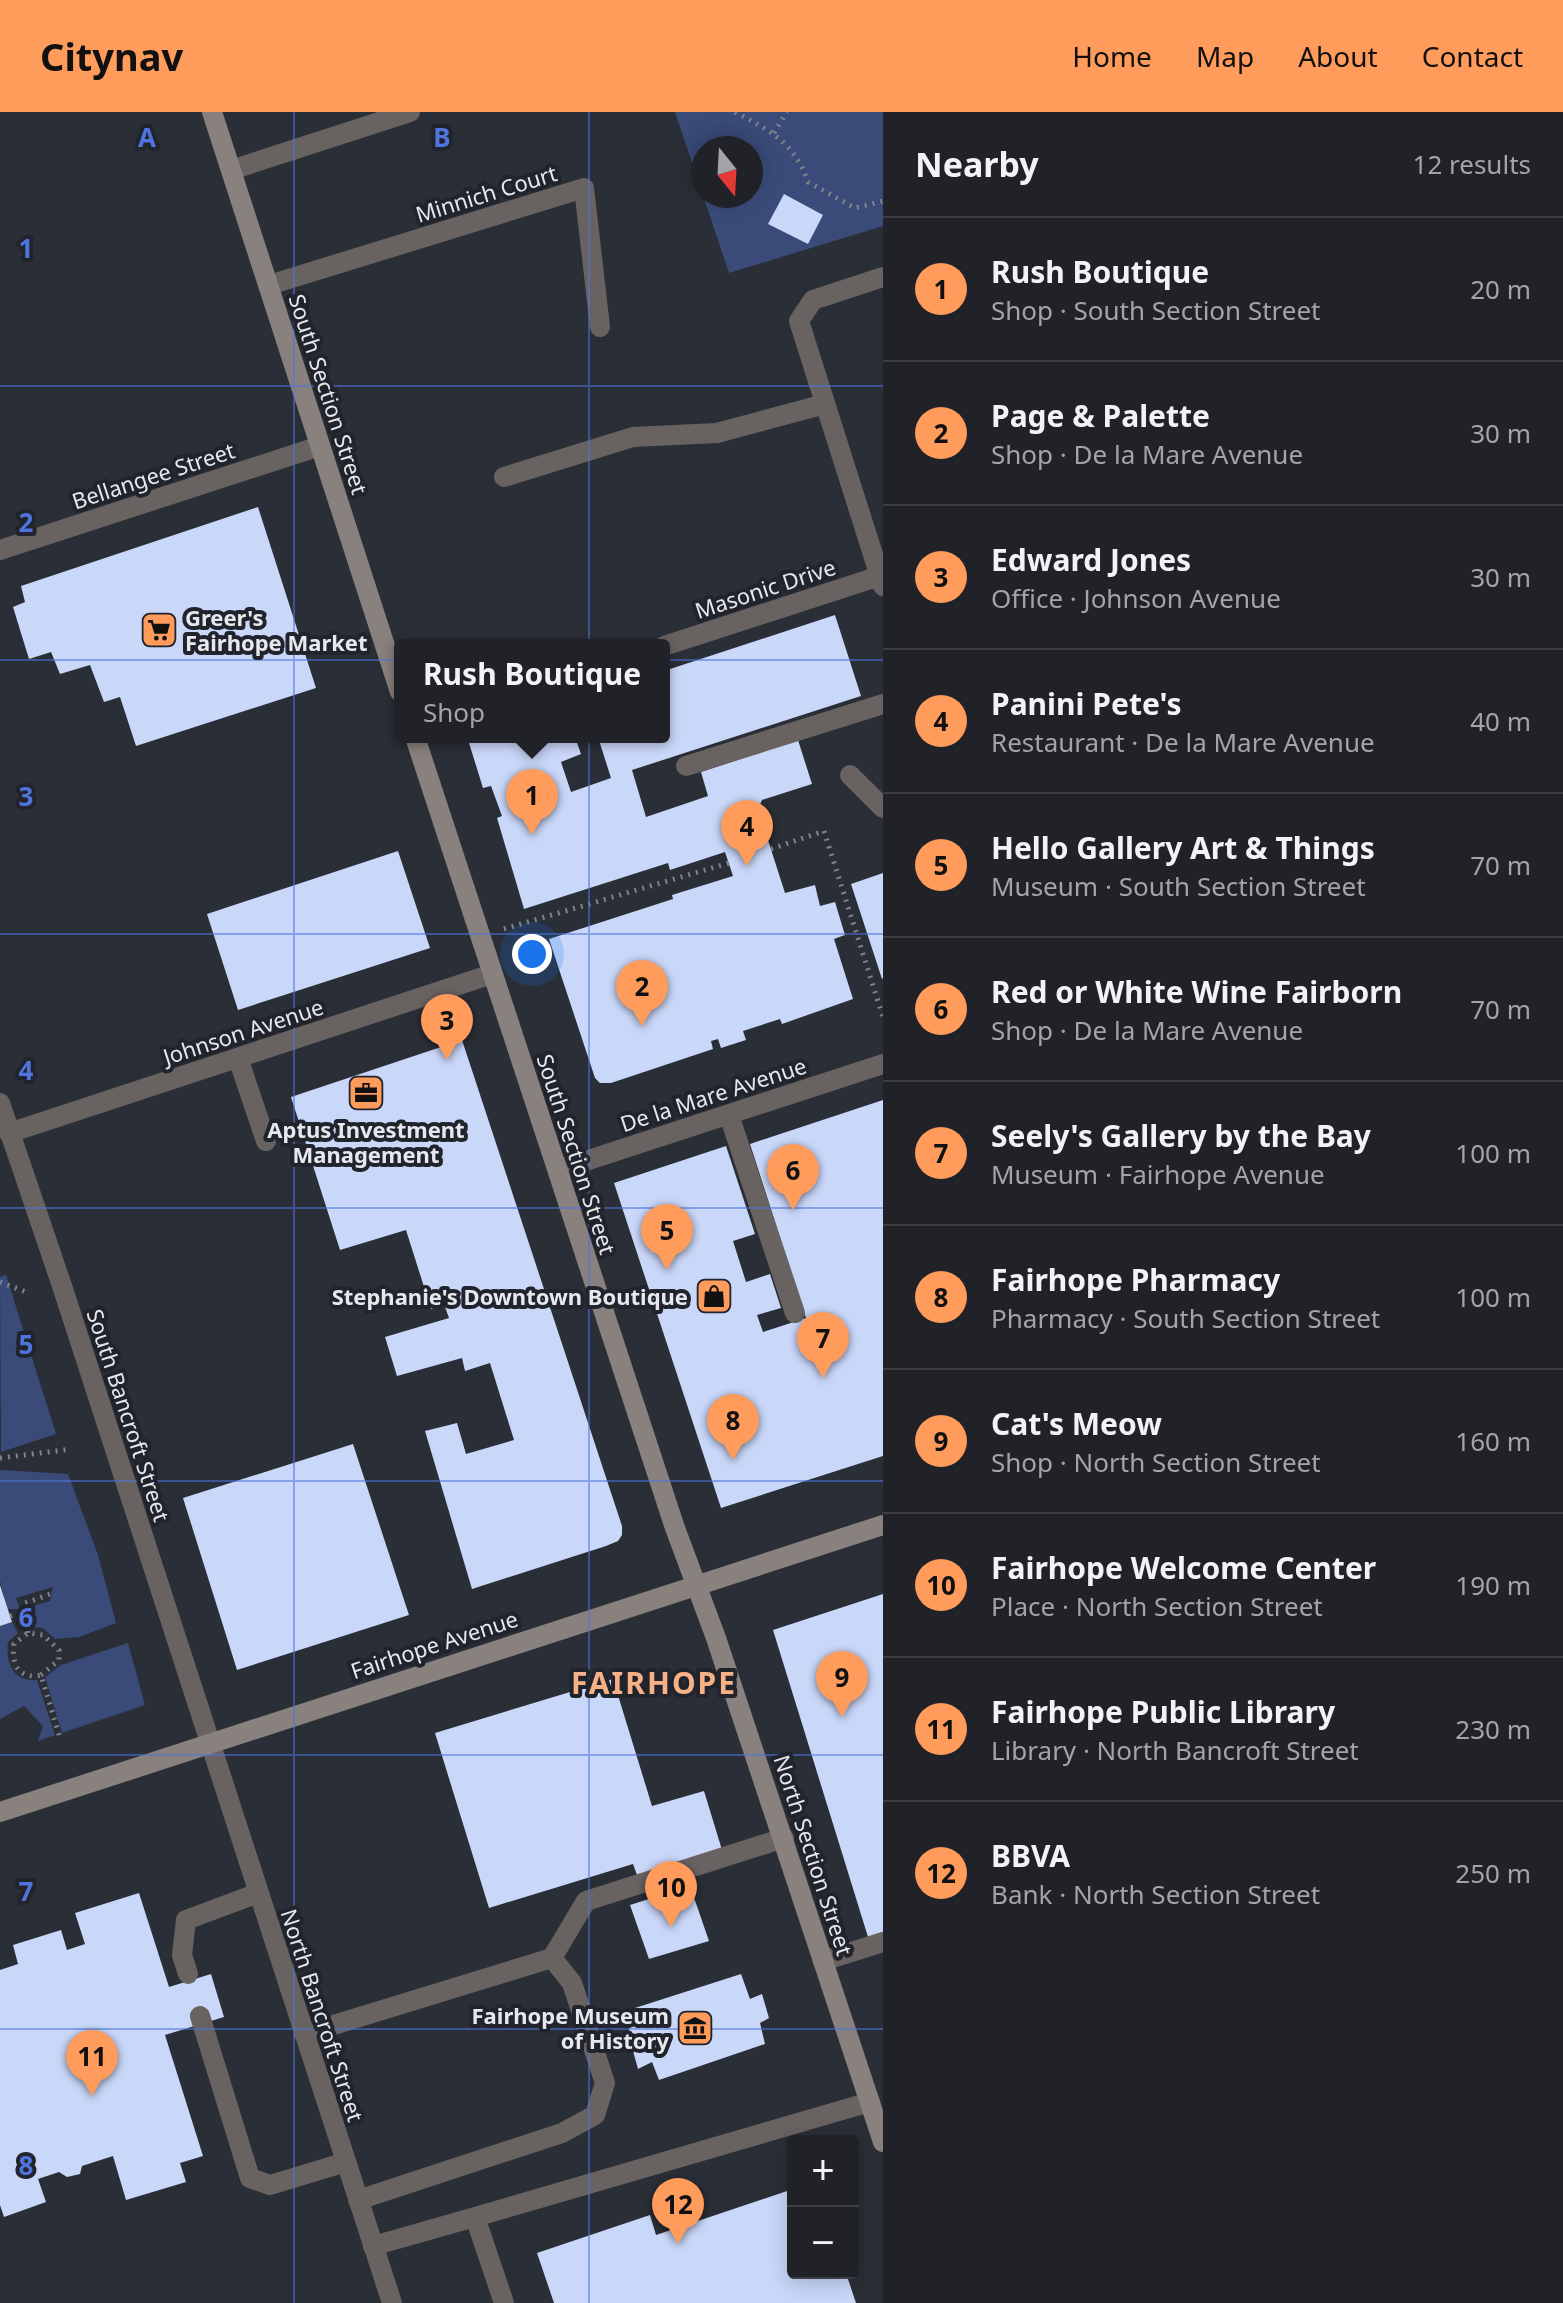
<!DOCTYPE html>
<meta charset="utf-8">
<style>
:root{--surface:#202228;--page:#282a30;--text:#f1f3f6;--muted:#a2a4a8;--line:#3d3f45;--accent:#ff9b5b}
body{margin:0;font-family:"Noto Sans",sans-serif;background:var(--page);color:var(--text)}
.controls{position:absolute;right:24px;bottom:24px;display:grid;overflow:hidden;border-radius:8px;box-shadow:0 4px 20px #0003}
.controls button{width:72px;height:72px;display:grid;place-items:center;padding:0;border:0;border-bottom:2px solid var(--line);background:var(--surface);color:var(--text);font:40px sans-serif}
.compass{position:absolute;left:691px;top:24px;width:72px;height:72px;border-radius:50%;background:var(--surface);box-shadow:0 4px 20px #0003;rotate:162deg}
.you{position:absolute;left:532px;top:842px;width:28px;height:28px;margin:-20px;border:6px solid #fff;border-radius:50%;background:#1a73e8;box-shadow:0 0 0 12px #1a73e833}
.badge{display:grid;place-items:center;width:52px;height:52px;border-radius:50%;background:var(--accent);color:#111;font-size:26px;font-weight:700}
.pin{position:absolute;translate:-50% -66px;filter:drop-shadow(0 2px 4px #0008)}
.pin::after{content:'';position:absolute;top:42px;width:28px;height:24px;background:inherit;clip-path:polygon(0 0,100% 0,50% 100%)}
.popup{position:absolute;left:394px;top:527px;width:276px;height:104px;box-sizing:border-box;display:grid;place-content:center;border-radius:8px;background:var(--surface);filter:drop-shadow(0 2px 6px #0005);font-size:26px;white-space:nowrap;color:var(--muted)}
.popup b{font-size:30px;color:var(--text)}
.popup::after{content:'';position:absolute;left:50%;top:100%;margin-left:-16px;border:16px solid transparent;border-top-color:var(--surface)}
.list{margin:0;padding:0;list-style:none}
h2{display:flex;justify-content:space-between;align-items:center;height:104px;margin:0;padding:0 32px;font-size:34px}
h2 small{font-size:26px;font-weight:400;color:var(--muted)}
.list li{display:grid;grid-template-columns:52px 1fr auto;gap:24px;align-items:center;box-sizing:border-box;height:144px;padding:0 32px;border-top:2px solid var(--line)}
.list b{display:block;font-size:30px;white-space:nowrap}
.list p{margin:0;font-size:26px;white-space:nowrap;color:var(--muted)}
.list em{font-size:26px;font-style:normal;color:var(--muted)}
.map{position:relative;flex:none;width:883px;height:2191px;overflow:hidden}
header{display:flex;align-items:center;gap:48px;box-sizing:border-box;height:112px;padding:0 40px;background:var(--accent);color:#111}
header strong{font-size:38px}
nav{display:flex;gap:44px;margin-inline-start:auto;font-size:28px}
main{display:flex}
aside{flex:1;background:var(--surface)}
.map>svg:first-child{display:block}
</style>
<header>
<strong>Citynav</strong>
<nav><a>Home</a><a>Map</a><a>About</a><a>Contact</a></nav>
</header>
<main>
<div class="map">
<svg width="883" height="2191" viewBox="0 0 883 2191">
<rect width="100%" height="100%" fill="#2a2e36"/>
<path fill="#3a4b7a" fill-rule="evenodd" d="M675,0h208v114l-154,47zM703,36h48v48h-48z
M6,1163l50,159 -55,18 -1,-175z
M0,1358l68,4 30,81 18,68 -37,14 -24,2 -12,-11 -11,-1 -6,-19 24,-7 3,-14 -37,11 4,11h-13l-7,-28z
M12,1510l6,11 -10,9c-3,21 6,40 29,38l18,55 -17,6 5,-15 -19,-20 -24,13v-93z
M128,1531l17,62 -83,28 -17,-56 16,-12z"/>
<path fill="#c9d7f9" d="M784,82l39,21 -15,29 -40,-20z
M258,395l58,181 -180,58 -16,-49 -16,5 -14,-37 -30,9 -9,-22 -22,7 -16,-52 12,-5 -4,-16z
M835,503l26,81 -229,74 14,47 62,-21 -7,-24 97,-32 14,44 -50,16 -4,9 27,84 30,-8 5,21 15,-4 10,33 -11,4 19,60 -71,25 -2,-5 -37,12 3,9 -25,8 -3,-9 -7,2 2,8 -102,34h-11l-5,-5 -46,-139 124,-40 -1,-4 61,-19 -8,-24 -55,18 -2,-7 -144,46 -27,-91 5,-2 -11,-30 -8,2 -14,-45 20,-6h86l6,17 -20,8 10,30 40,-14 -13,-41h66v-66z
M398,739l32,97 -192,62 -31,-96z
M883,761v105l-1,1 -31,-95z
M462,928l160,486v9l-4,6 -12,5 -134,43 -47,-158 32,-8 9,31 48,-14 -24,-77 -25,8 -3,-13 -65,18 -12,-39 64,-19 -5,-14 -13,5 -25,-79 -66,20 -49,-153z
M883,988v356l-162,52 -107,-325 112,-37 29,88 -22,7 13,41 24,-8 11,34 -24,7 6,17 43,-14 -56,-174z
M353,1332l56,171 -172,55 -54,-172z
M0,1473l12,37 -12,4z
M883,1482v338l-15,5 -95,-307z
M613,1567l39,127 52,-15 18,59 -85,25 -4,-11 -144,44 -54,-175z
M690,1774l19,55 -60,18 -19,-54z
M139,1781l30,94 42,-13 13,43 -59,18 38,121 -23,7 6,19 -60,18 -13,-44 -31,10 -2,8 -13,3 -8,-5 -21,7 8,23 -42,15 -4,-12v-235l18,-6 -5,-19 48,-15 6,20 18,-6 -10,-31z
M741,1862l9,25 12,-5 7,24 -9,5 5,21 -106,36 -7,-18 -14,7 -10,-36 7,-25z
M793,2077v84h53l10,30h-302l-17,-50 113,-38 6,20z"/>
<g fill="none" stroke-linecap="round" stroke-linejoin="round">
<path stroke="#80838a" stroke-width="5" stroke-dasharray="2 6" stroke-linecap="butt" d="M735,0c35,19 59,30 73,70l47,26 28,-7
M774,21l13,-21
M771,737l53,-18 59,186
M504,817l225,-66
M0,1170l29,11
M0,1346l71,-9
M10,1504l14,-4
M28,1521l-5,-29 27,-10
M41,1563l18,-15v-10l-16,-15 -15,-2 -14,11c-3,20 5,36 27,31l19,63"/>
<path stroke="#686361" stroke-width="20" d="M231,58l179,-58
M504,365l129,-40 84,-4 108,-29
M686,654l197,-62
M850,663l33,33
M238,946l28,83
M729,1003l66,198
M823,1849l60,-19
M188,1862l-6,-19 4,-35 72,-27
M200,1904l50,162 20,7 76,-23
M304,1922l248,-76 34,-57 198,-63
M358,2088l204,-67 33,-18 10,-32 -33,-100 -20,-25
M475,2105l395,-115
M373,2134l102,-29 29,86"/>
<path stroke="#686361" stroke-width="20" d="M883,165l-70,23 -14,21 84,265
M269,173l315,-97 16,139
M0,438l320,-104
M664,534l216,-70
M0,991l63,186 329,1014
M9,1021l483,-159
M558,1058l325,-106"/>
<path stroke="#88817d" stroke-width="20" d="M212,0l188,580
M415,625l260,791 41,110 167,504
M0,1700l883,-287"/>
</g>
<path fill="none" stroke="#4f74de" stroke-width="2" stroke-opacity="0.55" d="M294,0v2191M589,0v2191M0,274h883M0,548h883M0,822h883M0,1096h883M0,1369h883M0,1643h883M0,1917h883"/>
<defs>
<symbol id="supermarket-square" viewBox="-11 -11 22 22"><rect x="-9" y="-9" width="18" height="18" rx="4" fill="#ff9b5b" stroke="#21242c"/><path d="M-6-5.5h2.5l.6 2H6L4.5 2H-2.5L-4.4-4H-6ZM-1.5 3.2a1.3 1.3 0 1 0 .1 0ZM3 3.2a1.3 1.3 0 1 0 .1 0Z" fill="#111"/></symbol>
<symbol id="office-square" viewBox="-11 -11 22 22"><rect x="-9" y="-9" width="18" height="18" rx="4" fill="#ff9b5b" stroke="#21242c"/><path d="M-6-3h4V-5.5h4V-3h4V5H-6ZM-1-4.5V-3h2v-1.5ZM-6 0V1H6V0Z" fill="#111"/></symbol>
<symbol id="shop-square" viewBox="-11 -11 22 22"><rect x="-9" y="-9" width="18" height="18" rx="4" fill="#ff9b5b" stroke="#21242c"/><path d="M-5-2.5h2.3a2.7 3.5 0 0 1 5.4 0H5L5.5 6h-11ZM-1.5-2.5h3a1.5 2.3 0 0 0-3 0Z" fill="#111"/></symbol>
<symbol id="museum-square" viewBox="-11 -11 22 22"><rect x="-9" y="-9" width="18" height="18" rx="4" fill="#ff9b5b" stroke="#21242c"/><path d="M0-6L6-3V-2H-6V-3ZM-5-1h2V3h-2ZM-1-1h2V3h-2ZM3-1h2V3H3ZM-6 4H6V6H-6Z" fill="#111"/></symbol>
</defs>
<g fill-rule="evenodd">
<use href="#supermarket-square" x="139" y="498" width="40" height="40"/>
<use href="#office-square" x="346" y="961" width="40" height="40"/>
<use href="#shop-square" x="694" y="1164" width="40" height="40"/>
<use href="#museum-square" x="675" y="1896" width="40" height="40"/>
</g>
<g text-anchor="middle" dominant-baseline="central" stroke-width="8" stroke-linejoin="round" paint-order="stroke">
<g font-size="22" fill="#e6e8ee" stroke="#21242c">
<text transform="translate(486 81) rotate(-17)">Minnich Court</text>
<text transform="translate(329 282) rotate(72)">South Section Street</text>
<text transform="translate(153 363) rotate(-18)">Bellangee Street</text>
<text transform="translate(765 476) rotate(-18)">Masonic Drive</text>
<text transform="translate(243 919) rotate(-18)">Johnson Avenue</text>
<text transform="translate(713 982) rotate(-18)">De la Mare Avenue</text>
<text transform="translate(577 1042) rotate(72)">South Section Street</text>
<text transform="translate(129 1303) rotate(72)">South Bancroft Street</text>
<text transform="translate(434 1532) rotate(-18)">Fairhope Avenue</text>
<text transform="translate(814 1743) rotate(72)">North Section Street</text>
<text transform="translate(323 1903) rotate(72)">North Bancroft Street</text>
</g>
<g font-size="22" font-weight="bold" fill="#e6e8ee" stroke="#21242c" text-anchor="end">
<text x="185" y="505" text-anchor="start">Greer's<tspan x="185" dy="25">Fairhope Market</tspan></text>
<text x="366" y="1017" text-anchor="middle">Aptus Investment<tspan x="366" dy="25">Management</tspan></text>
<text x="688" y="1184">Stephanie's Downtown Boutique</text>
<text x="669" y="1903">Fairhope Museum<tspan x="669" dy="25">of History</tspan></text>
</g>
<g font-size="30" font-weight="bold" letter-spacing="2" fill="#f8b187" stroke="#21242c">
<text x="654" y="1570">FAIRHOPE</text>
</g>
</g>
<g font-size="26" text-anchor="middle" font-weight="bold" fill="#4f74de" stroke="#21242c" stroke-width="8" stroke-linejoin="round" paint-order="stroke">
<text x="147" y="35">A</text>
<text x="442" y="35">B</text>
<text x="26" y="146">1</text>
<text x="26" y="420">2</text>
<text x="26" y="694">3</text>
<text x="26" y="968">4</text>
<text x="26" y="1242">5</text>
<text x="26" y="1515">6</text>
<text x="26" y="1789">7</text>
<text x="26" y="2063">8</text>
</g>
</svg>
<div class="controls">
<button>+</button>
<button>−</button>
</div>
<svg class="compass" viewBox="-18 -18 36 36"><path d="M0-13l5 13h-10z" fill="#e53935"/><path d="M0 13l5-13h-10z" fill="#a2a4a8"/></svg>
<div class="you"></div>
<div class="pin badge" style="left:532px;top:723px">1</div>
<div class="popup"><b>Rush Boutique</b>Shop</div>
<div class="pin badge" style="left:642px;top:914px">2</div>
<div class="pin badge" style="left:447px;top:948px">3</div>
<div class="pin badge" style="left:747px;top:754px">4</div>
<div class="pin badge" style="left:667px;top:1158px">5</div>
<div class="pin badge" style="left:793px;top:1098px">6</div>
<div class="pin badge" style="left:823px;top:1266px">7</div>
<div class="pin badge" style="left:733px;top:1348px">8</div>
<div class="pin badge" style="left:842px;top:1605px">9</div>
<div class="pin badge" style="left:671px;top:1815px">10</div>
<div class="pin badge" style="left:92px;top:1984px">11</div>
<div class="pin badge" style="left:678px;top:2132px">12</div>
</div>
<aside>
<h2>Nearby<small>12 results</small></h2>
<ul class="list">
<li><span class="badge">1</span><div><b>Rush Boutique</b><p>Shop · South Section Street</p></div><em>20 m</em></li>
<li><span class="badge">2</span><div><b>Page &amp; Palette</b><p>Shop · De la Mare Avenue</p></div><em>30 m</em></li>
<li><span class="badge">3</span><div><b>Edward Jones</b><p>Office · Johnson Avenue</p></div><em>30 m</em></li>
<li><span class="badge">4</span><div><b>Panini Pete's</b><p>Restaurant · De la Mare Avenue</p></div><em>40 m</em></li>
<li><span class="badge">5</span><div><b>Hello Gallery Art &amp; Things</b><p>Museum · South Section Street</p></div><em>70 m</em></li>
<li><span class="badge">6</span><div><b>Red or White Wine Fairborn</b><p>Shop · De la Mare Avenue</p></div><em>70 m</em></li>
<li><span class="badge">7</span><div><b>Seely's Gallery by the Bay</b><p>Museum · Fairhope Avenue</p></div><em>100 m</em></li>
<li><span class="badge">8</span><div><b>Fairhope Pharmacy</b><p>Pharmacy · South Section Street</p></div><em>100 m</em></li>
<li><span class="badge">9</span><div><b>Cat's Meow</b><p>Shop · North Section Street</p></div><em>160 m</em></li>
<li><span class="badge">10</span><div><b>Fairhope Welcome Center</b><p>Place · North Section Street</p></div><em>190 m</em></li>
<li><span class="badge">11</span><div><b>Fairhope Public Library</b><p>Library · North Bancroft Street</p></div><em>230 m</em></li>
<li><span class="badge">12</span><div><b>BBVA</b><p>Bank · North Section Street</p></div><em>250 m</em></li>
</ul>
</aside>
</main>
